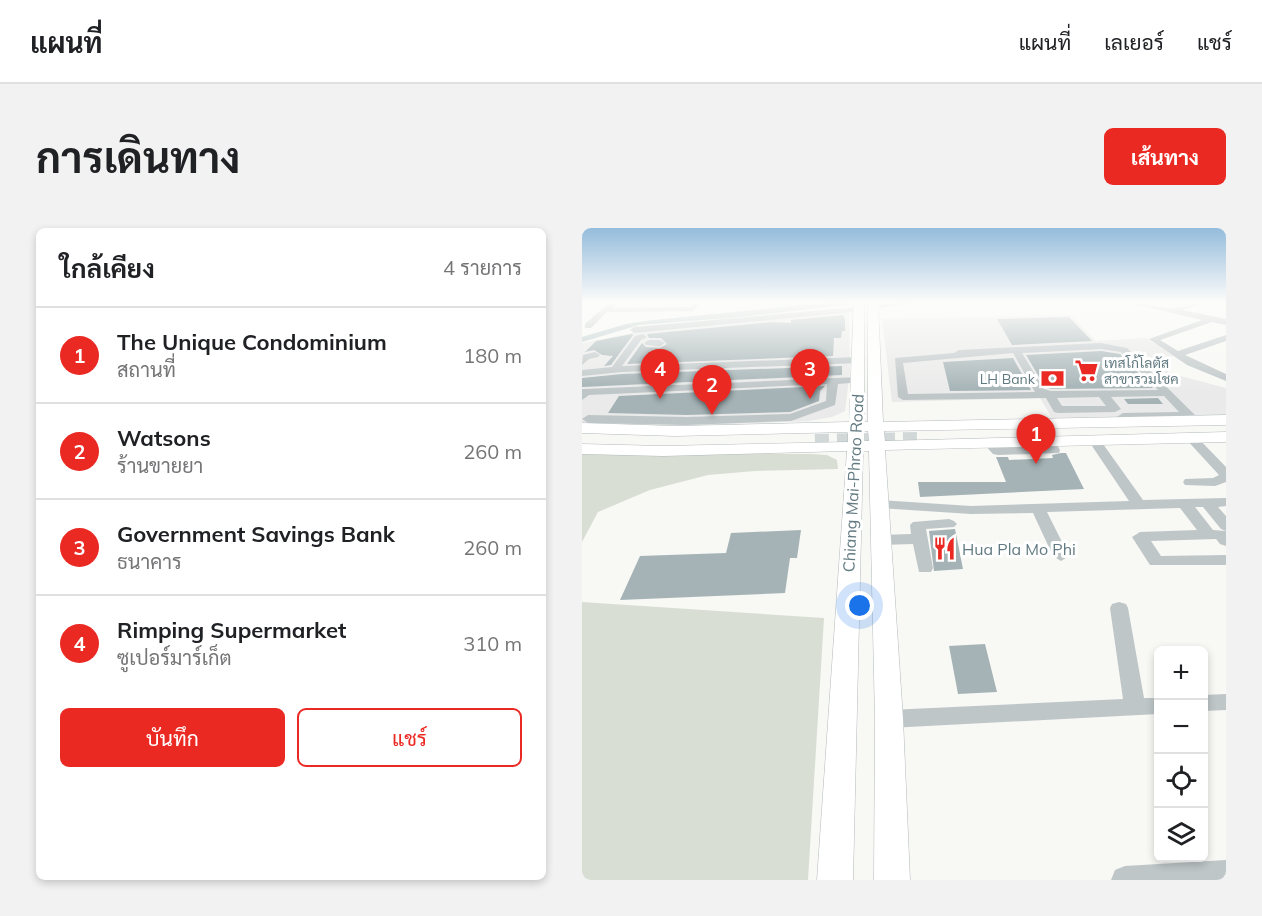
<!DOCTYPE html>
<html lang="th">
<meta charset="utf-8">
<style>
:root{--surface:#fff;--page:#f2f2f2;--text:#202124;--muted:#757577;--line:#e0e0e0;--accent:#eb2923}
body{margin:0;font-family:Mulish,Sarabun,sans-serif;background:var(--page);color:var(--text)}
.controls{position:absolute;right:18px;bottom:18px;display:grid;overflow:hidden;border-radius:9px;box-shadow:0 3px 9px #0003}
.controls button{width:54px;height:54px;display:grid;place-items:center;padding:0;border:0;border-bottom:2px solid var(--line);background:var(--surface);color:var(--text);font:30px sans-serif}
.you{position:absolute;left:278px;top:378px;width:21px;height:21px;margin:-15px;border:4px solid #fff;border-radius:50%;background:#1a73e8;box-shadow:0 0 0 9px #1a73e833}
.badge{display:grid;place-items:center;width:39px;height:39px;border-radius:50%;background:var(--accent);color:#fff;font-size:20px;font-weight:700}
.pin{position:absolute;translate:-50% -50px;filter:drop-shadow(0 2px 3px #0008)}
.pin::after{content:'';position:absolute;top:32px;width:21px;height:18px;background:inherit;clip-path:polygon(0 0,100% 0,50% 100%)}
.list{margin:0;padding:0;list-style:none}
h2{display:flex;justify-content:space-between;align-items:center;height:78px;margin:0;padding:0 24px;font-size:26px}
h2 small{font-size:20px;font-weight:400;color:var(--muted)}
.list li{display:grid;grid-template-columns:39px 1fr auto;gap:18px;align-items:center;box-sizing:border-box;height:96px;padding:0 24px;border-top:2px solid var(--line)}
.list b{display:block;font-size:22px;white-space:nowrap}
.list p{margin:0;font-size:20px;white-space:nowrap;color:var(--muted)}
.list em{font-size:20px;font-style:normal;color:var(--muted)}
.actions{display:flex;gap:12px;padding:18px 24px}
.actions a{flex:1;padding:14px 0;border:2px solid var(--accent);border-radius:9px;text-align:center;font-size:21px;color:var(--accent)}
.actions .main{background:var(--accent);color:#fff}
.icon{flex:none;width:33px;height:33px;fill:none;stroke:currentColor;stroke-width:2;stroke-linecap:round;stroke-linejoin:round}
.map{position:relative;flex:none;width:644px;height:652px;overflow:hidden;border-radius:9px}
header{display:flex;align-items:center;gap:36px;box-sizing:border-box;height:84px;padding:0 30px;background:var(--surface);border-bottom:2px solid var(--line)}
header strong{font-size:28px}
nav{display:flex;gap:33px;margin-inline-start:auto;font-size:21px}
.intro{display:flex;align-items:center;justify-content:space-between;box-sizing:border-box;height:144px;padding:0 36px}
h1{margin:0;font-size:42px}
.button{padding:15px 27px;border-radius:9px;background:var(--accent);color:#fff;font-size:21px;font-weight:700}
main{display:flex;gap:36px;padding:0 36px}
aside{flex:1;background:var(--surface);border-radius:9px;box-shadow:0 3px 9px #0003}
.map>svg:first-child{display:block}
</style>
<header>
<strong>แผนที่</strong>
<nav><a>แผนที่</a><a>เลเยอร์</a><a>แชร์</a></nav>
</header>
<div class="intro"><h1>การเดินทาง</h1><a class="button">เส้นทาง</a></div>
<main>
<aside>
<h2>ใกล้เคียง<small>4 รายการ</small></h2>
<ul class="list">
<li><span class="badge">1</span><div><b>The Unique Condominium</b><p>สถานที่</p></div><em>180 m</em></li>
<li><span class="badge">2</span><div><b>Watsons</b><p>ร้านขายยา</p></div><em>260 m</em></li>
<li><span class="badge">3</span><div><b>Government Savings Bank</b><p>ธนาคาร</p></div><em>260 m</em></li>
<li><span class="badge">4</span><div><b>Rimping Supermarket</b><p>ซูเปอร์มาร์เก็ต</p></div><em>310 m</em></li>
</ul>
<div class="actions"><a class="main">บันทึก</a><a>แชร์</a></div>
</aside>
<div class="map">
<svg width="644" height="652" viewBox="0 0 644 652">
<rect width="100%" height="100%" fill="#f8f8f5"/>
<path fill="#e9eae9" d="M267,83l1,59 -5,41 -13,6 -23,4 -130,5 -97,-3v-80l70,-14z
M488,87l26,26 50,-3 28,18 -18,1 13,16 57,15v28l-174,2 -12,-20 -148,4 -10,-83z"/>
<path fill="#d9ded4" d="M0,225l228,1 17,1 10,5 1,9 -83,2 -47,4 -58,15 -52,22 -16,30z
M0,374l242,16 -16,262h-226z"/>
<path fill="#b6c8c9" d="M260,73h35l-137,16 -101,8 -57,17v-5l44,-13 19,-3z"/>
<path fill="#a5b3b6" d="M261,87l2,4v12h-3l-1,7h-7l-1,18 -206,8 15,-21 4,4 14,1 7,-4 -6,-6h-12l-2,-4 126,-12 18,1v-3z
M487,89l23,24 -80,4 -15,-26z
M50,106l1,1 -22,30 -7,1 9,-10 -11,-1 -8,-5 -9,2 11,-11z
M519,123l19,3 33,34 -102,1 -6,-2 -19,-32z
M431,130l18,32 -81,1 -7,-29z
M260,138v9l-260,12v-9l40,-4z
M243,158l-5,5 -1,10 -29,11 -103,3 -79,-2 11,-17z
M576,170l5,6h-35l-4,-5z
M479,225h5l18,36 -164,8 -2,-15h88l-10,-25h12l1,3 44,-2 -1,-3z
M373,301l8,40 -29,2 -5,-40z
M219,302l-4,28h-7l-5,35 -165,7 20,-44 86,-3 5,-20z
M403,416l12,48 -39,2 -9,-48z"/>
<g fill="none" stroke-linecap="round" stroke-linejoin="round">
<path stroke="#d2d8d8" stroke-width="14" stroke-dasharray="14 8" stroke-linecap="butt" d="M233,213l105,-2"/>
<defs>
<path id="major" d="M272,73h10v121h4v-121h10l5,121 343,-7v10l-342,6 1,10 341,-9v10l-341,8 18,269 7,161h-36l1,-161 -6,-268h-6l-10,429h-36l30,-429 -184,5 -81,-2v-10l81,2 185,-4v-10l-173,4 -93,-3v-10l93,3 174,-4zM282,203h4l1,10h-5z"/>
</defs>
<use href="#major" stroke="#b2babc" stroke-width="1"/>
<path fill="#bfc6c8" fill-rule="evenodd" d="M29,73l7,1 -5,6 78,-1 4,-6h8l-10,10 -86,1 -16,16h-6v-4z
M323,73h24l-56,8 -4,-2z
M539,73c17,0 33,6 49,7 13,1 26,-7 39,-7l-27,9 44,9v6l-14,-3 -52,18 18,11 48,-16v6l-41,14 41,19v7l-39,-16 -38,-26 53,-19z
M277,79h3v4l-228,22 -4,-3 4,-3z
M61,106l4,3 -6,3 -19,26 237,-9 5,3 -5,3 -237,9 -40,4v-6l30,-3 23,-31z
M67,112h11l5,3 -5,3 -14,-1 -2,-2z
M519,115l26,5 70,69v4h-8l-3,-2h-60l-8,5 -6,-4 11,-7 56,-1 -15,-16 -53,1 10,12 -6,3 -57,1 -4,-1 -8,-14 -143,2 -5,-3 -3,-39 59,-5 5,-3zM519,121l20,3 37,38 -107,1 -7,-2 -22,-36zM431,125l22,39 -127,2 -5,-31zM517,169l7,9h-44l-5,-8z
M13,124l5,3 -2,2 -9,2 -7,6 1,-10z
M276,149l5,3 -1,2 -24,2 -3,21 -44,16 -104,4 -99,-2 -6,-4 6,-4 99,2 103,-3 36,-13 1,-17 -238,11 -7,5v-11h3z
M609,206l4,1 31,32v15l-11,4 -30,-1 -2,-3 2,-3 28,-1 6,-3 -34,-37z
M512,208l4,1 45,63 83,-2v8l-8,1 8,9v15l-5,-2 -18,-22h-8l18,23 13,1v15l-6,-2 -4,-5 -65,2 10,15 65,-1v10h-76l-18,-28 8,-5 57,-2 -17,-22 -133,4 22,44 -8,5 -8,-5 -20,-43 -62,1 -92,-6 -7,-4 7,-4 92,6 158,-5 -41,-61z
M467,209l4,1 7,12 -1,3 -61,2 -5,-1 -10,-11 6,-4 12,8 45,-1 -3,-5z
M367,291l5,2 3,3 -3,3 -28,2 7,39 -2,4h-12l-6,-28 -32,1 -8,-5 8,-5 30,-1 -1,-9 3,-3z
M537,374l7,2 2,4 16,90h14v16l-269,14 -8,-3 -3,-6 3,-6 8,-3 234,-11 -13,-91 2,-4z
M644,466v16l-22,1v-16z
M644,632v20h-115l4,-10 10,-4z"/>
<use href="#major" fill="#fff" fill-rule="evenodd"/>
</g>
<linearGradient id="sky" x2="0" y2="1"><stop stop-color="#94bcdc"/><stop offset="0.45" stop-color="#fcfcfa"/><stop offset="1" stop-color="#fcfcfa" stop-opacity="0"/></linearGradient>
<rect width="644" height="164" fill="url(#sky)"/>
<defs>
<symbol id="supermarket-bare" viewBox="-9 -9 18 18"><path d="M-6-5.5h2.5l.6 2H6L4.5 2H-2.5L-4.4-4H-6ZM-1.5 3.2a1.3 1.3 0 1 0 .1 0ZM3 3.2a1.3 1.3 0 1 0 .1 0Z" fill="#eb2923" stroke="#fff" stroke-width="2.5" paint-order="stroke"/></symbol>
<symbol id="bank-bare" viewBox="-9 -9 18 18"><path d="M-6-4H6V4H-6ZM0-2.3a2.3 2.3 0 1 0 0 4.6a2.3 2.3 0 1 0 0-4.6Z" fill="#eb2923" stroke="#fff" stroke-width="2.5" paint-order="stroke"/></symbol>
<symbol id="restaurant-bare" viewBox="-9 -9 18 18"><path d="M-5-6h1v4h1v-4h1v4h1v-4h1v5L-1.5 .5V6h-2V.5L-5-1ZM5-6V6H3V1.5H1.5Q1.5-4 5-6Z" fill="#eb2923" stroke="#fff" stroke-width="2.5" paint-order="stroke"/></symbol>
</defs>
<g fill-rule="evenodd">
<use href="#supermarket-bare" x="488" y="126" width="33" height="33"/>
<use href="#bank-bare" x="454" y="134" width="33" height="33"/>
<use href="#restaurant-bare" x="346" y="304" width="33" height="33"/>
</g>
<g text-anchor="middle" dominant-baseline="central" stroke-width="6" stroke-linejoin="round" paint-order="stroke">
<g font-size="14" fill="#627a82" stroke="#fff" text-anchor="start">
<text x="522" y="135">เทสโก้โลตัส<tspan x="522" dy="16">สาขารวมโชค</tspan></text>
<text x="453" y="151" text-anchor="end">LH Bank</text>
</g>
<g font-size="16" fill="#627a82" stroke="#fff">
<text transform="translate(271 255) rotate(-87)">Chiang Mai-Phrao Road</text>
</g>
<g font-size="16" fill="#627a82" stroke="#fff" text-anchor="start">
<text x="380" y="321">Hua Pla Mo Phi</text>
</g>
</g>
</svg>
<div class="controls">
<button>+</button>
<button>−</button>
<button><svg class="icon" aria-label="locate" viewBox="0 0 24 24"><circle cx="12" cy="12" r="6"/><path d="M12 2v4M12 18v4M2 12h4M18 12h4"/></svg></button>
<button><svg class="icon" aria-label="layers" viewBox="0 0 24 24"><path d="M12 4l9 5-9 5-9-5zM3 14l9 5 9-5"/></svg></button>
</div>
<div class="you"></div>
<div class="pin badge" style="left:454px;top:236px">1</div>
<div class="pin badge" style="left:130px;top:187px">2</div>
<div class="pin badge" style="left:228px;top:171px">3</div>
<div class="pin badge" style="left:78px;top:171px">4</div>
</div>
</main>
